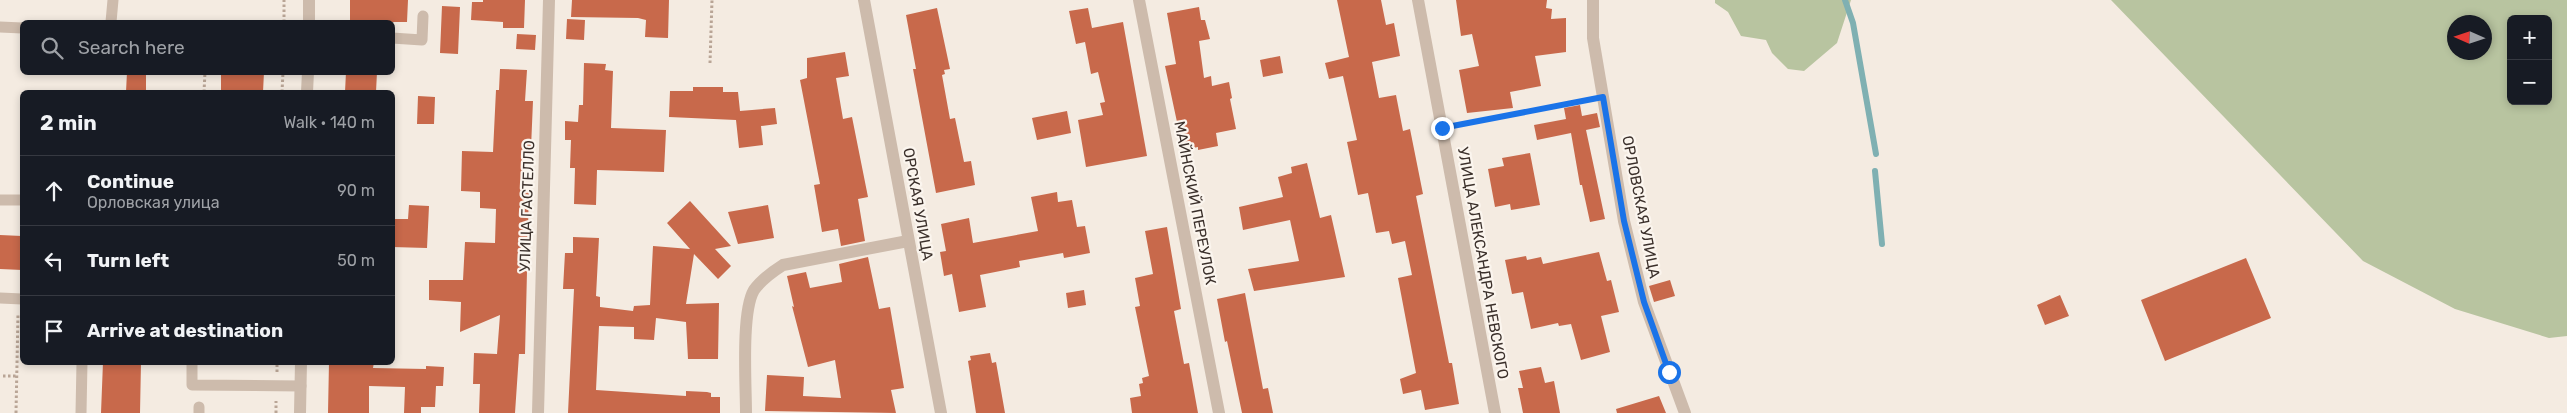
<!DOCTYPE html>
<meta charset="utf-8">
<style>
:root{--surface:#171b24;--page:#20242c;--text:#f1f3f6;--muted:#9ea1a6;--line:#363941}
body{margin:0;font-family:Rubik,sans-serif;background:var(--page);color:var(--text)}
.controls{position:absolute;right:15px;top:15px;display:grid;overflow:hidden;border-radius:8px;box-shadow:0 2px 8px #0003}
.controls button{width:45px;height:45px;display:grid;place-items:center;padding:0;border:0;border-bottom:1px solid var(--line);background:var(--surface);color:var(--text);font:25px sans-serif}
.compass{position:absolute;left:2447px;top:15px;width:45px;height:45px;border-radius:50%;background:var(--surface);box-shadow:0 2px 8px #0003;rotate:273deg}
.stop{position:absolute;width:15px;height:15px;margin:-11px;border:4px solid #1a73e8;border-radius:50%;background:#fff}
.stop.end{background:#1a73e8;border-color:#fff;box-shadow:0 1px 5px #0008}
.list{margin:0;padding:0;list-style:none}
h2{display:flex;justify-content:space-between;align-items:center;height:65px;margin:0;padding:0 20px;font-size:21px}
h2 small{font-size:16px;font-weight:400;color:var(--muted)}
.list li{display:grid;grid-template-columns:32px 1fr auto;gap:15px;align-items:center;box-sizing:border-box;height:70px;padding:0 20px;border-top:1px solid var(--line)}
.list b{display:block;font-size:19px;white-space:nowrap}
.list p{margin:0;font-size:16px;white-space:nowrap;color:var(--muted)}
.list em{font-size:16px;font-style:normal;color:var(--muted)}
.icon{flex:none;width:28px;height:28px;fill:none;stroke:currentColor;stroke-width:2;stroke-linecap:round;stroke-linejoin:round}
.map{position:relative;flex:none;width:2567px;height:413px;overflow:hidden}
.search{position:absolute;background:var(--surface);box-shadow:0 2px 8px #0003;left:20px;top:20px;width:375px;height:55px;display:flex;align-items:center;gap:12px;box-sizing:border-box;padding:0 18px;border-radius:8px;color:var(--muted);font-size:19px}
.panel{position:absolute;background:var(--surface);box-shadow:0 2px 8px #0003;left:20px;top:90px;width:375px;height:275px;border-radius:8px}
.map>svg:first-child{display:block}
</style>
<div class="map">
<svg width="2567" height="413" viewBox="0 0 2567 413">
<rect width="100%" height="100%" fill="#f4ebe1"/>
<path fill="#b8c4a0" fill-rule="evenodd" d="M1715,0h136l-14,43 -33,28 -16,-2 -16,-16 -6,-13 -25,-4 -13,-24 -13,-9z
M2111,0h456v336l-18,2 -94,-29 -92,-48zM2511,19h37v82h-37zM2454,22h30v30h-30z"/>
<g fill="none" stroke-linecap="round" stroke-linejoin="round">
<path stroke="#7fb0b2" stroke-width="6" d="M1845,0l8,23 23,131
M1875,171l7,73"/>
</g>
<path fill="#c8694b" d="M350,0h58l-1,22h-57z
M483,0h42l-1,28h-21v-6l-32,-2 1,-18h11z
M572,0h97l-1,38 -23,-1 1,-17 -8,-2 -67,-1z
M1337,0h44l5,25 8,-2 6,33 -28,6 7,36 17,-3 7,36 7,-2 13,65 -7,2 33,167h3l7,41 -34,6 -4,-20 -18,4 -3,-15 16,-6 -18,-95 14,-3 -7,-34 -13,3 -3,-13 -13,2 -8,-40 -10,2 -11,-53 10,-2 -14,-64 -14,3 -4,-16 24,-6z
M1456,0h91l-1,8 6,1 -1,10 15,-1v34l-31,4 6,30 -31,6 3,16 -46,5 -8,-43 20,-4 -7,-32 -11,2z
M442,6l18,1 -2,47 -18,-1z
M1199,7l2,13h4l5,19 -11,2 5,37 7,-2 1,10 17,-4 3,16 -2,1 6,30 -20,4 2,13 -20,4v-3l-15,3 -18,-84 11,-2 -9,-51z
M937,8l13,61 -6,1 1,4 -3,1 8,44 5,-1 9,44 7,-1 4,24 -39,8 -23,-124h3l-10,-54z
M1088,8l4,20 31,-6 24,134 -61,11 -8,-47 25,-5 -3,-12 5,-1 -7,-30 -7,2 -6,-32 -9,2 -7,-33z
M567,19l18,1 -1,20 -18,-1z
M517,34l19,1 -1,15 -19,-1z
M845,52l4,24 -13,2 7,41 9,-2 16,80 -10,2 7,42 -24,5 -3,-17 -16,3 -8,-47 6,-1 -20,-104 7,-2v-20z
M1280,56l3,17 -20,4 -3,-17z
M584,63l22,1 -1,6 8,1 -2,57 55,2 -2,42 -67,-2 -1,35 -22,-1 1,-36h-5l1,-28h-6v-19l13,1 1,-17h4z
M500,69l27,1 -2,31h8l-2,47h-7l-2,41h7l-4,165h-6l-4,59h-36l1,-29h-7l1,-31 23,1 3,-39 -40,17 1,-30 -32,-2v-20h34l2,-38 30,1 1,-34 -16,-1v-16l-19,-1 1,-40 31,1 3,-62h3z
M127,72h19v20h-20z
M221,72h43l-1,20h-42z
M346,72h31l-1,20h-31z
M693,87h30v5h15l2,19 35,-3 2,16 -16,2 2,19 -24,3 -3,-28 -67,-3 1,-26h23z
M418,96l17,1 -1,27h-17z
M1580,105l2,11 15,-3 3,14 -14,3 19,89 -15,3 -8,-37h-2l-9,-52 -34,7 -3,-15 32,-6 -2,-11z
M1067,111l4,22 -34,7 -5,-22z
M1530,153l10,52 -29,5 -1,-6 -15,3 -7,-38 16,-3 -2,-8z
M1307,163l13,55 11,-3 14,62 -91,14 -6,-22 51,-8 -9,-41 -47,10 -4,-23 44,-10 -5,-20 14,-4 -1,-6z
M1057,192l1,10 14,-2 5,27 8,-1 5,27 -26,5 -1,-5 -44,8 1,6 -40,8 6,32 -27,5 -7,-38 -8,2 -4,-24 6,-1 -5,-27 28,-6 4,25 65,-12 -7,-34z
M690,201l41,45 -16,3 16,17 -13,13 -24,-25 -8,50 33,-1 -1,56h-30l-2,-37 -30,-4 -2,22 -20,-1v-12l-35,-1 -3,64 90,6v-5l21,1 4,1v4h9v16h-152l6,-124h-11l2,-36h8v-16l26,1 -3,58 4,1v10l33,4 1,-5 16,-1 3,-59 37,3 -23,-26z
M409,205l20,1 -2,42 -35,-1v-28h16z
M768,205l6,33 -36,6 -10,-32z
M1167,227l14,82 -7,2 10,53 5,-1 9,50h-66l-2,-15 11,-2 -2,-12 4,-1 -1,-5 7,-2 -14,-69 5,-1 -5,-28 18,-4 -8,-43z
M0,235l22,1v34l-22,-1z
M1599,252l8,29 4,-1 8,32 -18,4 9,36 -29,8 -10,-36 -12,2 -1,-3 -27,6 -8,-37 -11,2 -7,-34 21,-4 1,4 14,-3 2,7z
M868,257l11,52 11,-2 14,81 -13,2 5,23 -131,-2 2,-36 37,2 -1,19 38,2 -6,-38 -27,7 -16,-61 2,1 -7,-31 19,-4 4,16 32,-6 -3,-18z
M2246,258l25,60 -106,43 -24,-61z
M1670,280l5,16 -21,6 -5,-16z
M1084,290l2,15 -18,3 -2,-15z
M1245,293l18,96 5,-1 5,25h-31l-15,-72 -2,1 -8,-43z
M2060,295l9,21 -24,9 -8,-20z
M990,353l2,10 4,-1 9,51h-29l-8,-52 3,-1 -1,-4z
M103,362h38l-1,51h-39z
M329,362h45l-1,6 53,1v-3l18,1 -1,19h-7l-1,21h-14v6h-17l1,-26 -36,-1v27h-41z
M1541,367l4,16 9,-2 6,32h-37l-5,-25h5l-4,-17z
M1659,396l7,17h-49l-1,-4z"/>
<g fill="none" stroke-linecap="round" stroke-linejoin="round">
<path stroke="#b9a596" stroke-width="3" stroke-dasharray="2.5 2.5" stroke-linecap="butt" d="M284,22v-22
M710,63l2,-63
M204,92l1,-20
M282,92l1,-20
M1457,125l132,-25
M277,372v-10
M3,376h14
M16,413l2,-99
M276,413v-12"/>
<path stroke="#cdbbac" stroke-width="11" d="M111,22l2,-22
M0,27l22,1
M392,38l30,2 1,-24
M0,200h22
M0,298l22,1
M192,362v23l109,1
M81,413l1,-51
M199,413v-6"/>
<path stroke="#cdbbac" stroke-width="12" d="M864,0l77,413
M1139,0l80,413
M1418,0l77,413
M1593,0v38l31,183 20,81 41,111
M309,22v-22
M307,92l1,-20
M300,413l1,-51
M538,413l11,-413
M746,413c0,-28 -5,-101 8,-123 8,-11 18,-18 29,-25l125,-24"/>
</g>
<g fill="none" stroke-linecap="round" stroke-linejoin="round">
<path stroke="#1a73e8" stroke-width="6" d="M1442,128l161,-31 21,124 20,81 25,70"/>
</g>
<g text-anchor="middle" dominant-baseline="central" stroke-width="4.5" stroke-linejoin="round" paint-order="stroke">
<g font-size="15" fill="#3b302b" stroke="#fbf5ee">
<text transform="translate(1195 203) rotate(79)">МАЙНСКИЙ ПЕРЕУЛОК</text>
<text transform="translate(918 204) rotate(80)">ОРСКАЯ УЛИЦА</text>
<text transform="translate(527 206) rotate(-88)">УЛИЦА ГАСТЕЛЛО</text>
<text transform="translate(1641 207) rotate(79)">ОРЛОВСКАЯ УЛИЦА</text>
<text transform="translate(1483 263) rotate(80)">УЛИЦА АЛЕКСАНДРА НЕВСКОГО</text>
</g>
</g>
</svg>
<div class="controls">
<button>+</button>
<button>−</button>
</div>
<svg class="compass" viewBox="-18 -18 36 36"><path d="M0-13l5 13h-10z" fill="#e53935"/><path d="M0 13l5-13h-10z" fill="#9ea1a6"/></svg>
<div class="stop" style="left:1669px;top:372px"></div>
<div class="stop end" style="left:1442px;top:128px"></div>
<div class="search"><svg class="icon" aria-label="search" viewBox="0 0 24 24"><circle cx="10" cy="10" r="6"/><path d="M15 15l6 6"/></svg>Search here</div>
<section class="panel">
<h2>2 min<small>Walk · 140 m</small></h2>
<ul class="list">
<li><svg class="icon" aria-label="ahead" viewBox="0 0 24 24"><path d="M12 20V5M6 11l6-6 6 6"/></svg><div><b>Continue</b><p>Орловская улица</p></div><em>90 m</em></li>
<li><svg class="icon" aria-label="left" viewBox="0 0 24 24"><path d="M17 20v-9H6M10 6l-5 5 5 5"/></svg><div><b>Turn left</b></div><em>50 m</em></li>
<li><svg class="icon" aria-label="arrive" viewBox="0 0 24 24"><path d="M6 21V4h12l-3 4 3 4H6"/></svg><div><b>Arrive at destination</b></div></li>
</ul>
</section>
</div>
